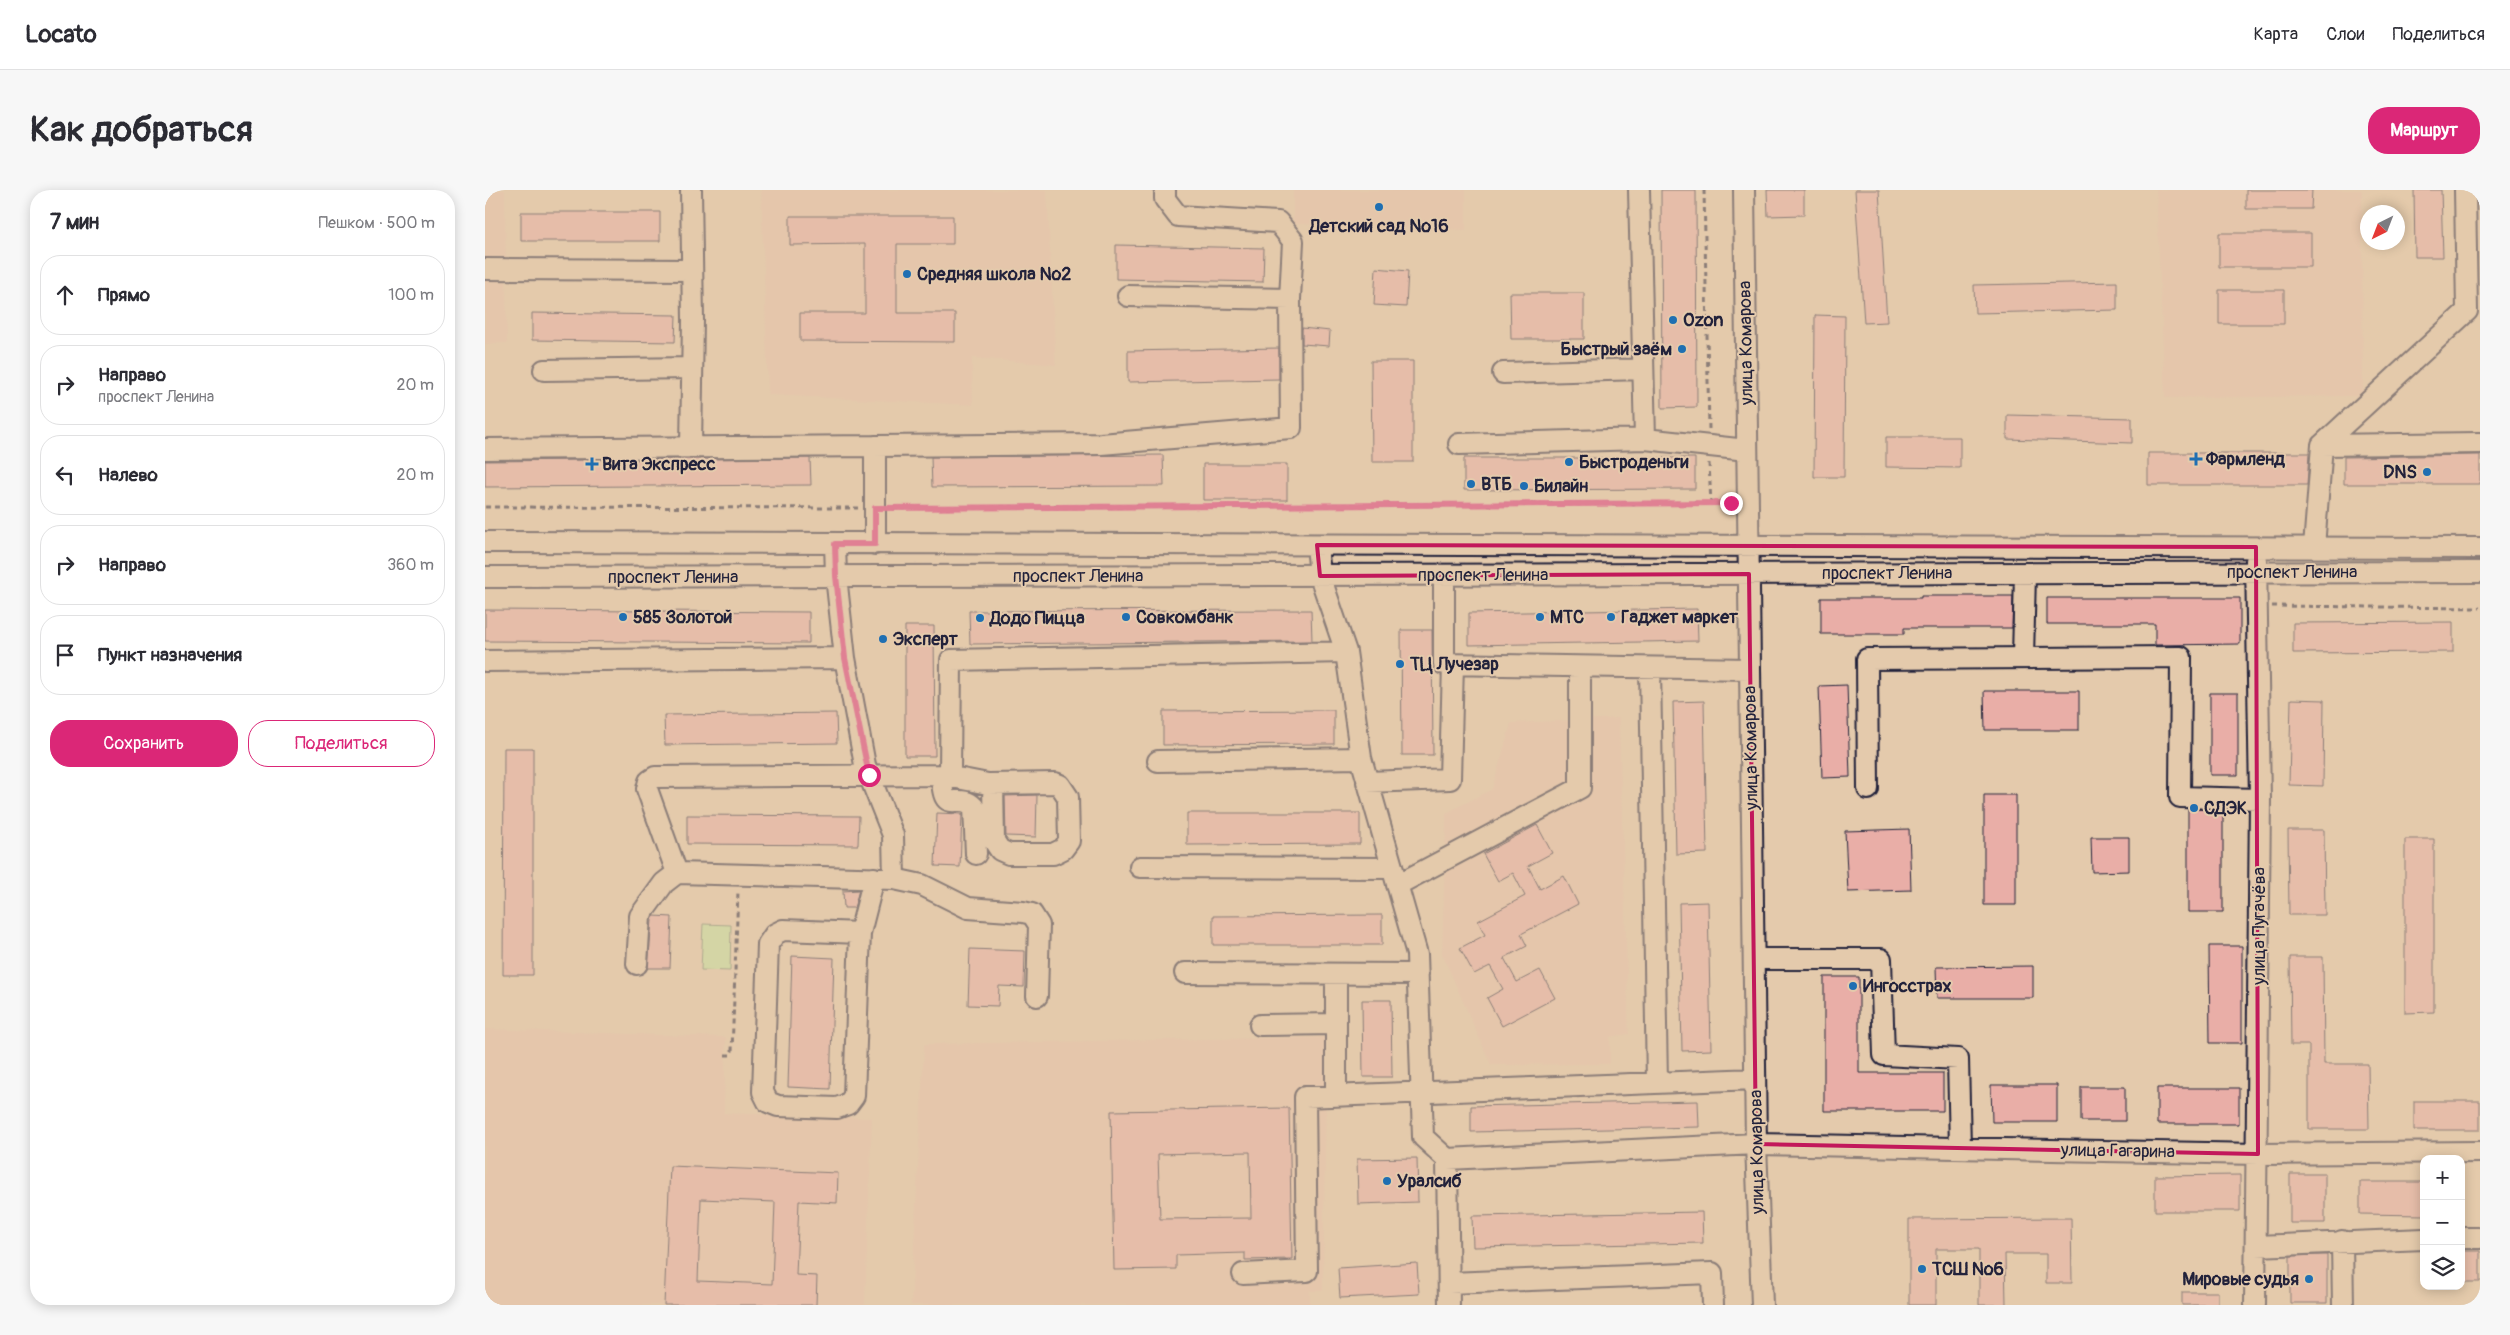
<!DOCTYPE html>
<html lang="ru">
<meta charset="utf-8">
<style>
:root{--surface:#fff;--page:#f7f7f7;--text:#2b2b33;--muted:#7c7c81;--line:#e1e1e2;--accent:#db2777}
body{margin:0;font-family:Pangolin,sans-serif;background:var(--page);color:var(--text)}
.controls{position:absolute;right:15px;bottom:15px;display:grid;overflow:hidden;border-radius:10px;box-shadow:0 2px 12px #0003}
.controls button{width:45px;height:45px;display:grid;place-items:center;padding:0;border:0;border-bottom:1px solid var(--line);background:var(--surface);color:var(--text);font:25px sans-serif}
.compass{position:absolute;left:1875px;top:15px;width:45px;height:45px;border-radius:50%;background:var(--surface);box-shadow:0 2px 12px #0003;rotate:222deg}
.stop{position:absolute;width:15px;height:15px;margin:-11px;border:4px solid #db2777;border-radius:50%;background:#fff}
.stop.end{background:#db2777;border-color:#fff;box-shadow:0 1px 5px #0008}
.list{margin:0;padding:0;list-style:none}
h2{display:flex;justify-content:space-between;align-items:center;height:65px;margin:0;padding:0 20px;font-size:21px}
h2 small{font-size:16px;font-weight:400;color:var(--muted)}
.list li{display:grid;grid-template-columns:32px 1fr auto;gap:15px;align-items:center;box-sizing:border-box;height:80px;margin:0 10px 10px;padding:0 10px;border:1px solid var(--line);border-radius:20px}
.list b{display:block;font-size:19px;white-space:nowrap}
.list p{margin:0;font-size:16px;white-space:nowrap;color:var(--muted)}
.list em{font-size:16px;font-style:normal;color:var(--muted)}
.actions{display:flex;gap:10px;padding:15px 20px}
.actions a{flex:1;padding:11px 0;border:1px solid var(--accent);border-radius:20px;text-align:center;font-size:18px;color:var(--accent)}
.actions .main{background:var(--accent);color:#fff}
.icon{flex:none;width:28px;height:28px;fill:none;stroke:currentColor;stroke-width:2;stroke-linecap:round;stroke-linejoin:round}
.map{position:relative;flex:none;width:1995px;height:1115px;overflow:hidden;border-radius:20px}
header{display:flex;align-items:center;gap:30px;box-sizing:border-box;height:70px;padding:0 25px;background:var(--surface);border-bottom:1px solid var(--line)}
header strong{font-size:24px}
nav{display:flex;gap:28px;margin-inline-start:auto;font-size:18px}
.intro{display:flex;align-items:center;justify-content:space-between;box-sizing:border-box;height:120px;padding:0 30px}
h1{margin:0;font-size:35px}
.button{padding:12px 22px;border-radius:20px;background:var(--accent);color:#fff;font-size:18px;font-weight:700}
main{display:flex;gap:30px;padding:0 30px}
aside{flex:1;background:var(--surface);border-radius:20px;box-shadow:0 2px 12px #0003}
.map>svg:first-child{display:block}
</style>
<header>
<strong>Locato</strong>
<nav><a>Карта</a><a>Слои</a><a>Поделиться</a></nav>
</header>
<div class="intro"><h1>Как добраться</h1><a class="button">Маршрут</a></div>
<main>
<aside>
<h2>7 мин<small>Пешком · 500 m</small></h2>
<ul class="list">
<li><svg class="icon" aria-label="ahead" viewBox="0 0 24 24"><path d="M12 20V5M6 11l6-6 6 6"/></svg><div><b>Прямо</b></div><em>100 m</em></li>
<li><svg class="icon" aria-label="right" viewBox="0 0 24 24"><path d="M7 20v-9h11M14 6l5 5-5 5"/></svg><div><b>Направо</b><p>проспект Ленина</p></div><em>20 m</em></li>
<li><svg class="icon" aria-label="left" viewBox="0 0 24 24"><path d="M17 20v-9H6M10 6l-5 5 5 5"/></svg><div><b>Налево</b></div><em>20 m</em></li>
<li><svg class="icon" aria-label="right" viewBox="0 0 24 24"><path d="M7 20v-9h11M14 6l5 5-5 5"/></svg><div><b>Направо</b></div><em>360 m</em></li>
<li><svg class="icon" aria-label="arrive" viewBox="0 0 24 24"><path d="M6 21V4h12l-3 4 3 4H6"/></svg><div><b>Пункт назначения</b></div></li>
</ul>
<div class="actions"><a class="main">Сохранить</a><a>Поделиться</a></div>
</aside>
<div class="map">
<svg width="1995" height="1115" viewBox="0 0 1995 1115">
<rect width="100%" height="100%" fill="#e4caac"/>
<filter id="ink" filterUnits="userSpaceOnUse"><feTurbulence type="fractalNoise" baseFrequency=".02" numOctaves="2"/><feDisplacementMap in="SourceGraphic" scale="10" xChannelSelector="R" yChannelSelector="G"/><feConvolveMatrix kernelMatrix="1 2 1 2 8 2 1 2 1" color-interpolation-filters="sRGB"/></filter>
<g filter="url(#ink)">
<path fill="#e6c2aa" d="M0,0h20l2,153 -22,1z
M276,0h286l9,175 -84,-7 1,47 -205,-10z
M808,0h173v40l-173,-6z
M1671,0h206l1,206 -198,2z
M1134,528l10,316 -19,3v27l-119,1 -49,-111 4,-141 46,-24 19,-66z
M0,839l241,8 -2,76 148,5 -7,187h-380z
M842,847l-4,254h-13v14h-399l13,-261z"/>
<path fill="#c1e39d" stroke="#72826c" d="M218,734l28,1 -1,46 -29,-1z"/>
<path fill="#e9aea7" stroke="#22223b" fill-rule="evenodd" d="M1176,0h35l1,217 -35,1z
M1282,0h37v25l-36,1z
M1370,0h24l8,132 -23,1z
M1761,0h66l-1,19h-65z
M1929,0h27l2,67h-28z
M36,22h139v29h-139z
M305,26h163v28h-56v69h58v29l-155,-1v-28h65v-69l-75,1z
M1734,43h92v34h-92z
M631,55l148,3 -1,34 -147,-3z
M891,78l32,3 -2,36 -32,-2z
M1632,92v28l-142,3 -1,-28z
M1734,100h65v34h-65z
M1025,103h74v46h-73z
M47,123l144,2 -1,27 -143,-2z
M1330,125l30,1 -1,161h-30z
M817,138l28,3 -1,15 -27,-2z
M794,158v31l-151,3v-31z
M886,171h42v101h-41z
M1522,225l125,3v25l-125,-4z
M1401,247h74v31l-74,-1z
M1663,263h161l-2,32h-159z
M678,265l1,31 -232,1 -1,-30z
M1995,265v29h-136v-27z
M325,268l1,27 -326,2v-26z
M979,268h231v31l-231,1z
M718,274h84v36h-84z
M1436,406h92l-1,32h-108v6h-83v-36h100z
M1562,408h193v46l-85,1v-21h-108z
M1212,419l1,32 -229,4v-32z
M0,420l324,2v31l-324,-2z
M826,420l1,31 -342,3 -1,-33z
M1968,432v30l-160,1v-30z
M420,436h29l1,130h-30z
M916,440h31l1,125h-31z
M1362,495l3,92 -28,1 -3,-92z
M1499,501h95v39h-94z
M1725,503h28v82h-28z
M1806,509l33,1 -1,86 -34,-1z
M1219,511l3,152 -31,1 -3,-152z
M849,520v34l-171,1v-34z
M351,523l1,30 -172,2 -1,-30z
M19,558h29v227h-30z
M552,605l-1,42 -30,-1 -1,-40z
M1499,605h32v110h-32z
M1703,619l35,1v102h-35z
M452,623l25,1 -2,53 -25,-1z
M702,623h173v31l-173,1z
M202,625l172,1 -1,29 -171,-1z
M1052,635l15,28 -24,13 12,23 24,-13 14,28 -57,30 6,12 -23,12 13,24 23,-12 15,28 -53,28 -15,-28 16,-9 -13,-23 -16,8 -14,-26 25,-13 -7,-14 47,-25 -12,-23 -15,8 -15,-27z
M1424,639l2,61 -63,2 -3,-61z
M1803,640h36l1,85h-36z
M1606,647h38v34l-37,1z
M1920,649h29v173l-29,1z
M374,700l-5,18h-10l-1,-17z
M1223,712l3,148 -29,1 -3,-148z
M897,725v30h-169v-29z
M169,726l18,1 -2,51h-22l4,-48z
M1724,756h33v97h-32z
M485,759l55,2 -1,36 -25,-1 -1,20 -30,-1z
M307,766l42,2 -4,131 -42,-2z
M1805,767h33l1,107h44l1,65h-60v-84h-18z
M1548,776v32h-96l-1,-31z
M1339,787h35v96h84v38h-119z
M877,810h29l1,77h-29z
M1506,895h66v37h-65z
M1596,897h44v34h-44z
M1672,898h82v36h-82z
M1213,911l1,26 -228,5v-26z
M1929,911h66v29h-66z
M804,918l3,151 -47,1v-7l-69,2v14l-62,1 -3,-159zM765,962l1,66 -91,1 -2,-65z
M932,968l1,44 -60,2 -1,-45z
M185,976l168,7 -1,30 -38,-2 -3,74 21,1 -1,29h-152zM216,1009l74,3 -3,82 -74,-3z
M1805,984h35v49h-35z
M1755,985v36h-85v-35z
M1875,992h64v33l-64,-1z
M1217,1022l1,31 -230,4 -1,-31z
M1586,1028l1,65h-26v-29h-41l1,51h-27v-56h-43v56h-27v-86z
M1976,1061h19v31h-19z
M1837,1065h5v48h-37v-47z
M932,1073l2,31 -79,4 -2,-30z
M1697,1102h36v13h-36z"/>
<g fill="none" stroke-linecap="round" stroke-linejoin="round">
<defs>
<path id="minor" d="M206,0l2,130 -2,127
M1154,0l6,249 102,11
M1259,0l12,954 6,161
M0,79l207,1
M643,106l162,3
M59,180l148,-2
M1018,183l140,-4
M974,254l186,-5
M1837,255l158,-2
M390,256l226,-2 190,-16 -1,-129 3,-58 -15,-19 -100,-6 -13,-17v-9
M0,259l390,-3v98
M0,352l1995,6
M350,353l1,33 9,82 20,107 28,70 1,44
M832,355l3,31 26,76 15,106 56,196 6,183 24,22 309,-15 502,10 222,-2
M1829,357l8,-102 145,-134 -2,-121
M959,386v88l306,5
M0,387l1995,-5
M1538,468l2,-85
M0,471l360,-3
M1165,478l7,415
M673,571l203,-3
M457,585c0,44 16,15 32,32l2,47
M465,585l1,-115 395,-8
M882,592l83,-3 3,-115
M1383,599l-1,-130 314,-2 -1,140 80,2
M655,677l252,1
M192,683l-30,-84 2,-8 6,-4 287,-2 46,9 67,-1 5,2 8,12 1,44 -6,8 -10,5h-44l-9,-4 -6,-9 -1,-57
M912,695l183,-97v-121
M298,740l77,3 -6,163 -6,8 -11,4 -59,-2 -10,-4 -5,-10 5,-148 7,-10z
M375,743l14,-55
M1269,769h127l3,96 74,4 2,89
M152,774l3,-48 24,-33 13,-10 217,6 28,6 46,23 55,4 9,2 7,11 -2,71
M700,783l233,1
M775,835l76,-1
M851,905v-121
M962,969l2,146
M1976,1048h19
M1857,1051l1,64
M1771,1056l168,-7
M758,1084l64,-3 -2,-174 450,-18
M964,1093l263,-10 1,32
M1770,1115l5,-506 -4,-239"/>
</defs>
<use href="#minor" stroke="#22223b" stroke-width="24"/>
<path stroke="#22223b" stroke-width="3" stroke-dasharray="5 4" stroke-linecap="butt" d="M1219,0l5,239
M1224,273l2,41
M0,317l373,1
M407,318l838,-5
M1787,416l208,2
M240,865h5l2,-4 6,-160"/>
<use href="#minor" stroke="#e4caac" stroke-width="20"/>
</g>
</g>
<g fill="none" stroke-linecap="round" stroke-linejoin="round" filter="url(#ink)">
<path stroke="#db2777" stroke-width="6" d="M384,585l-24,-117 -9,-82 -1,-32h40v-36l856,-5"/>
</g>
<path d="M0 0H1995V1115H0ZM832,355l939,2 2,607 -502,-10 -7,-570 -429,2z" fill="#e4caac" fill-opacity=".55" fill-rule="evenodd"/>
<path fill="none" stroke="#c2185b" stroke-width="4" stroke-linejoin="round" d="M832,355l939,2 2,607 -502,-10 -7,-570 -429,2z"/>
<g fill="#1f6fb2" stroke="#e4caac" stroke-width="2">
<circle cx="894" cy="17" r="5"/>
<circle cx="422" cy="84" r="5"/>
<circle cx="1188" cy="130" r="5"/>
<circle cx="1197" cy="159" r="5"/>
<path d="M1708.5 261.5h5v5h5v5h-5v5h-5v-5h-5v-5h5z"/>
<circle cx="1084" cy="272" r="5"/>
<path d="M104.5 266.5h5v5h5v5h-5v5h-5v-5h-5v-5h5z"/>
<circle cx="1942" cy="282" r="5"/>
<circle cx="986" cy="294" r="5"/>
<circle cx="1039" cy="296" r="5"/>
<circle cx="138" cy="427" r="5"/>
<circle cx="641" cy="427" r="5"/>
<circle cx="1055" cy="427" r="5"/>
<circle cx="1126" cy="427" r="5"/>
<circle cx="495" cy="428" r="5"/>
<circle cx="398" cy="449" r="5"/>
<circle cx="915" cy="474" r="5"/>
<circle cx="1709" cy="618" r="5"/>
<circle cx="1368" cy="796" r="5"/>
<circle cx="902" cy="991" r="5"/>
<circle cx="1437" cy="1079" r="5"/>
<circle cx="1824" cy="1089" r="5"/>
</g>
<g text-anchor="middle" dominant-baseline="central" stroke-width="4" stroke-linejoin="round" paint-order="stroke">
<g font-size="18" font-weight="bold" fill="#22223b" stroke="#e4caac" text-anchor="start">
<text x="894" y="36" text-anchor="middle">Детский сад №16</text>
<text x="432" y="84">Средняя школа №2</text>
<text x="1198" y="130">Ozon</text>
<text x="1187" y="159" text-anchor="end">Быстрый заём</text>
<text x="1721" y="269">Фармленд</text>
<text x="1094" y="272">Быстроденьги</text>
<text x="117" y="274">Вита Экспресс</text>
<text x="1932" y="282" text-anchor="end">DNS</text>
<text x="996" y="294">ВТБ</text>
<text x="1049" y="296">Билайн</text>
<text x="148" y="427">585 Золотой</text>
<text x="651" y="427">Совкомбанк</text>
<text x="1065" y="427">МТС</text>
<text x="1136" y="427">Гаджет маркет</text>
<text x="505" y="428">Додо Пицца</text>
<text x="408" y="449">Эксперт</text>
<text x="925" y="474">ТЦ Лучезар</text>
<text x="1719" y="618">СДЭК</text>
<text x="1378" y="796">Ингосстрах</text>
<text x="912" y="991">Уралсиб</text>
<text x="1447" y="1079">ТСШ №6</text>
<text x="1814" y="1089" text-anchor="end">Мировые судья</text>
</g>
<g font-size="18" fill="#22223b" stroke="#e4caac">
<text transform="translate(1261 153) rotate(-91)">улица Комарова</text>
<text x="1807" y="382">проспект Ленина</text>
<text x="1402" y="383">проспект Ленина</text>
<text x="998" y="385">проспект Ленина</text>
<text x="593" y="386">проспект Ленина</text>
<text x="188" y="387">проспект Ленина</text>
<text transform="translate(1266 558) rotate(-91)">улица Комарова</text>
<text transform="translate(1774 736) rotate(-90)">улица Пугачёва</text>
<text transform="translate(1633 961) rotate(1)">улица Гагарина</text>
<text transform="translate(1272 962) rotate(-91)">улица Комарова</text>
</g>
</g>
</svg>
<div class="controls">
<button>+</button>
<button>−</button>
<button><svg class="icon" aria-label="layers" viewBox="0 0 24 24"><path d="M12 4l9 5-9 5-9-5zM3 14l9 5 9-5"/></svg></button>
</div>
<svg class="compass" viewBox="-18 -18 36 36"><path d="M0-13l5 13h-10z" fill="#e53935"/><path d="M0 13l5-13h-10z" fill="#7c7c81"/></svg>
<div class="stop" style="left:384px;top:585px"></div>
<div class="stop end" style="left:1246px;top:313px"></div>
</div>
</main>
